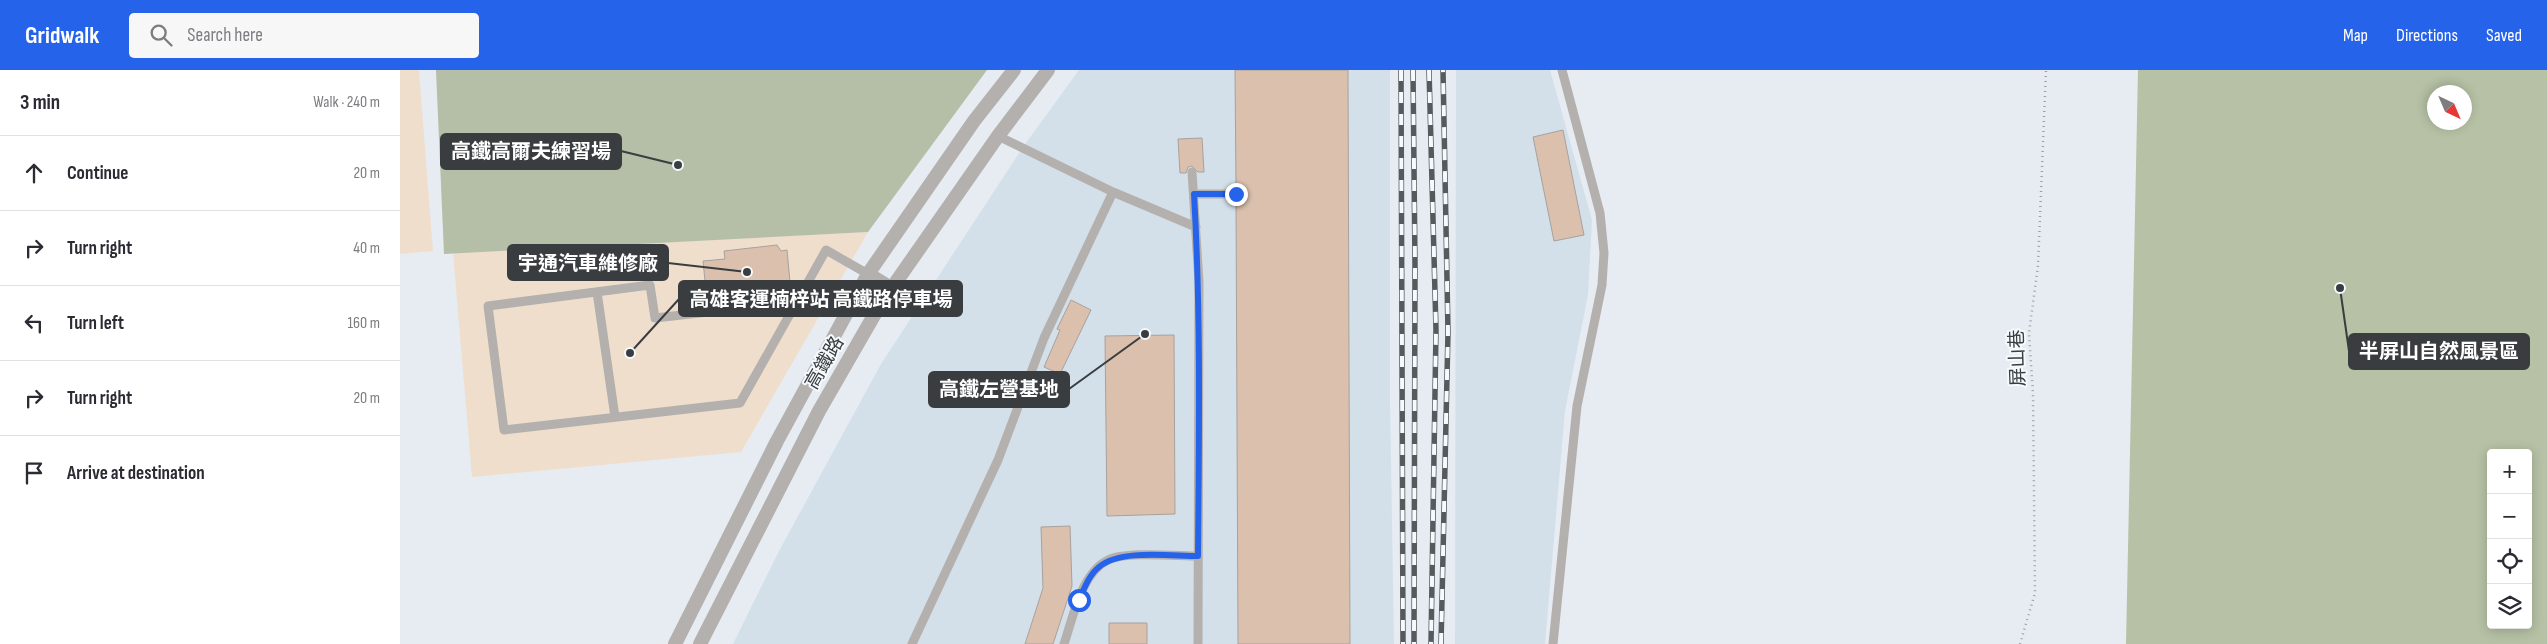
<!DOCTYPE html>
<meta charset="utf-8">
<style>
:root{--surface:#fff;--page:#f7f7f7;--text:#2b2b33;--muted:#7c7c81;--line:#e1e1e2;--accent:#2563eb}
body{margin:0;font-family:"Sofia Sans Condensed","Noto Sans TC",sans-serif;background:var(--page);color:var(--text)}
.controls{position:absolute;right:15px;bottom:15px;display:grid;overflow:hidden;border-radius:5px;box-shadow:0 2px 12px #0003}
.controls button{width:45px;height:45px;display:grid;place-items:center;padding:0;border:0;border-bottom:1px solid var(--line);background:var(--surface);color:var(--text);font:25px sans-serif}
.compass{position:absolute;left:2027px;top:15px;width:45px;height:45px;border-radius:50%;background:var(--surface);box-shadow:0 2px 12px #0003;rotate:136deg}
.stop{position:absolute;width:15px;height:15px;margin:-11px;border:4px solid #2563eb;border-radius:50%;background:#fff}
.stop.end{background:#2563eb;border-color:#fff;box-shadow:0 1px 5px #0008}
.list{margin:0;padding:0;list-style:none}
h2{display:flex;justify-content:space-between;align-items:center;height:65px;margin:0;padding:0 20px;font-size:21px}
h2 small{font-size:16px;font-weight:400;color:var(--muted)}
.list li{display:grid;grid-template-columns:32px 1fr auto;gap:15px;align-items:center;box-sizing:border-box;height:75px;padding:0 20px;border-top:1px solid var(--line)}
.list b{display:block;font-size:19px;white-space:nowrap}
.list em{font-size:16px;font-style:normal;color:var(--muted)}
.icon{flex:none;width:28px;height:28px;fill:none;stroke:currentColor;stroke-width:2;stroke-linecap:round;stroke-linejoin:round}
.map{position:relative;flex:none;width:2147px;height:574px;overflow:hidden}
header{display:flex;align-items:center;gap:30px;box-sizing:border-box;height:70px;padding:0 25px;background:var(--accent);color:#fff}
header strong{font-size:24px}
nav{display:flex;gap:28px;margin-inline-start:auto;font-size:18px}
.search{width:350px;height:45px;background:var(--page);display:flex;align-items:center;gap:12px;box-sizing:border-box;padding:0 18px;border-radius:5px;color:var(--muted);font-size:19px}
main{display:flex}
aside{flex:1;background:var(--surface)}
.map>svg:first-child{display:block}
</style>
<header>
<strong>Gridwalk</strong>
<div class="search"><svg class="icon" aria-label="search" viewBox="0 0 24 24"><circle cx="10" cy="10" r="6"/><path d="M15 15l6 6"/></svg>Search here</div>
<nav><a>Map</a><a>Directions</a><a>Saved</a></nav>
</header>
<main>
<aside>
<h2>3 min<small>Walk · 240 m</small></h2>
<ul class="list">
<li><svg class="icon" aria-label="ahead" viewBox="0 0 24 24"><path d="M12 20V5M6 11l6-6 6 6"/></svg><div><b>Continue</b></div><em>20 m</em></li>
<li><svg class="icon" aria-label="right" viewBox="0 0 24 24"><path d="M7 20v-9h11M14 6l5 5-5 5"/></svg><div><b>Turn right</b></div><em>40 m</em></li>
<li><svg class="icon" aria-label="left" viewBox="0 0 24 24"><path d="M17 20v-9H6M10 6l-5 5 5 5"/></svg><div><b>Turn left</b></div><em>160 m</em></li>
<li><svg class="icon" aria-label="right" viewBox="0 0 24 24"><path d="M7 20v-9h11M14 6l5 5-5 5"/></svg><div><b>Turn right</b></div><em>20 m</em></li>
<li><svg class="icon" aria-label="arrive" viewBox="0 0 24 24"><path d="M6 21V4h12l-3 4 3 4H6"/></svg><div><b>Arrive at destination</b></div></li>
</ul>
</aside>
<div class="map">
<svg width="2147" height="574" viewBox="0 0 2147 574">
<rect width="100%" height="100%" fill="#e6ecf2"/>
<path fill="#d3e0ea" d="M679,0h311v330l4,244h-661l46,-93 102,-187 142,-217z
M1056,0h94l42,150 -4,75 -23,116 -20,233h-90z"/>
<path fill="#f0decd" d="M0,0h19l14,181 -33,3z
M468,162l-127,220 -269,25 -19,-224z"/>
<path fill="#b5bea6" d="M36,0h551l-119,162 -424,22z"/>
<path fill="#b6c1a5" fill-rule="evenodd" d="M1738,0h409v574h-421zM2034,22h30v30h-30zM2091,383h37v172h-37z"/>
<path fill="#dac0ad" stroke="#a8a19d" d="M835,0h113l2,574h-112l-2,-444 5,-2 1,-4 -6,-6z
M1163,60l21,105 -30,6 -21,-104z
M802,68l2,34h-6l-6,-6 -4,1 -2,6h-6l-2,-34z
M377,175l4,6 6,-1 3,32 -6,1 1,8 -49,5v-8l-30,3 -3,-30 22,-2 -1,-8z
M671,230l20,10 -31,64 -16,-7 16,-37 -3,-1z
M774,265l1,179 -68,2 -2,-180z
M670,456l2,60 -19,58h-28l18,-56 -2,-61z
M709,553h38v21h-38z"/>
<g fill="none" stroke-linecap="round" stroke-linejoin="round">
<path stroke="#9ca0a5" stroke-width="2.5" stroke-dasharray="1 4" stroke-linecap="butt" d="M1620,574l15,-51 -2,-199 -4,-61 9,-67 8,-196"/>
<path stroke="#b4b0ae" stroke-width="9" d="M598,66l115,56 83,35
M792,102l7,110 -1,362
M794,124h42
M197,222l18,125
M397,232l-142,16 -5,-33 -162,21 16,124 236,-27 86,-153 42,24
M512,574l86,-184 46,-122 69,-146
M664,574c9,-26 17,-71 44,-84 17,-9 69,-4 90,-4
M1153,574l24,-238 25,-121 2,-32 -4,-40 -38,-143"/>
<path stroke="#b4b0ae" stroke-width="14" d="M468,204l23,14"/>
<path stroke="#b4b0ae" stroke-width="14" d="M275,574l102,-203 91,-167 106,-153 40,-51
M300,574l119,-233 61,-106 118,-169 50,-66"/>
<defs>
<path id="rail" d="M1001,0l2,574
M1013,0l2,194 -1,380
M1029,0l7,260 -5,314
M1041,574l7,-312 -5,-262"/>
</defs>
<use href="#rail" stroke="#575a5d" stroke-width="5.5"/>
<use href="#rail" stroke="#f4fafe" stroke-width="4" stroke-dasharray="11" stroke-linecap="butt"/>
</g>
<g fill="none" stroke-linecap="round" stroke-linejoin="round">
<path stroke="#2563eb" stroke-width="6" d="M679,530c5,-11 10,-25 20,-33 21,-18 71,-11 99,-11 1,-121 3,-241 -4,-362h42"/>
</g>
<g text-anchor="middle" dominant-baseline="central" stroke-width="4" stroke-linejoin="round" paint-order="stroke">
<g font-size="19" fill="#3a3d3f" stroke="#f4fafe">
<text transform="translate(1618 288) rotate(-92)">屏山巷</text>
<text transform="translate(425 293) rotate(-60)">高鐵路</text>
</g>
</g>
<path fill="none" stroke="#3a3d3f" stroke-width="2" d="M278 95L221 81M347 202L268 193M230 283L279 229M1940 218L1949 281M745 264L669 319"/>
<g fill="#3a3d3f" stroke="#f4fafe" stroke-width="2">
<circle cx="278" cy="95" r="5"/>
<circle cx="347" cy="202" r="5"/>
<circle cx="230" cy="283" r="5"/>
<circle cx="1940" cy="218" r="5"/>
<circle cx="745" cy="264" r="5"/>
</g>
<g fill="#3a3d3f" stroke="#3a3d3f" stroke-width="2">
<rect x="41" y="64" width="180" height="35" rx="5"/>
<rect x="108" y="175" width="160" height="35" rx="5"/>
<rect x="279" y="211" width="283" height="35" rx="5"/>
<rect x="1949" y="264" width="180" height="35" rx="5"/>
<rect x="529" y="302" width="140" height="35" rx="5"/>
</g>
<g font-size="20" text-anchor="middle" font-weight="bold" fill="#fff">
<text x="131" y="88">高鐵高爾夫練習場</text>
<text x="188" y="200">宇通汽車維修廠</text>
<text x="421" y="236">高雄客運楠梓站 高鐵路停車場</text>
<text x="2039" y="288">半屏山自然風景區</text>
<text x="599" y="326">高鐵左營基地</text>
</g>
</svg>
<div class="controls">
<button>+</button>
<button>−</button>
<button><svg class="icon" aria-label="locate" viewBox="0 0 24 24"><circle cx="12" cy="12" r="6"/><path d="M12 2v4M12 18v4M2 12h4M18 12h4"/></svg></button>
<button><svg class="icon" aria-label="layers" viewBox="0 0 24 24"><path d="M12 4l9 5-9 5-9-5zM3 14l9 5 9-5"/></svg></button>
</div>
<svg class="compass" viewBox="-18 -18 36 36"><path d="M0-13l5 13h-10z" fill="#e53935"/><path d="M0 13l5-13h-10z" fill="#7c7c81"/></svg>
<div class="stop" style="left:679px;top:530px"></div>
<div class="stop end" style="left:836px;top:124px"></div>
</div>
</main>
